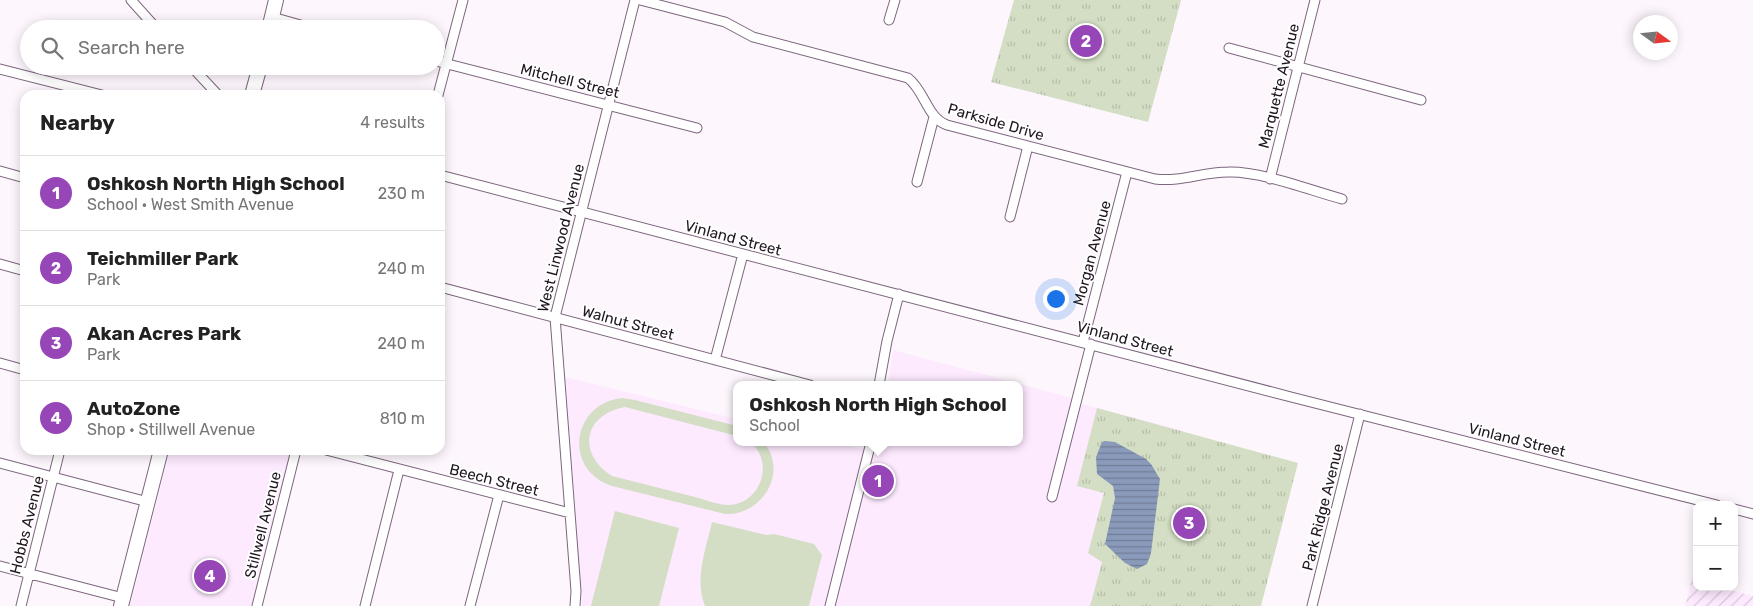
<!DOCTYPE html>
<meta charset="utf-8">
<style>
:root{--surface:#fff;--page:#f6f6f6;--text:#222;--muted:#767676;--line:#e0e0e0;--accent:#9646b6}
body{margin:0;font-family:Rubik,sans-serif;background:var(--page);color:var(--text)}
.controls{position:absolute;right:15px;bottom:15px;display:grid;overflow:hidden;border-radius:10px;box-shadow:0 2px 12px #0003}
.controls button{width:45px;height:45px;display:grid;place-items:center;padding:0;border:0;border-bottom:1px solid var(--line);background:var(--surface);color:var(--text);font:25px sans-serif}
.compass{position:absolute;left:1633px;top:15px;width:45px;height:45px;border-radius:50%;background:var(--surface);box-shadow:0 2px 12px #0003;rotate:105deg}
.you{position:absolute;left:1055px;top:298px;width:18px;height:18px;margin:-12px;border:4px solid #fff;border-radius:50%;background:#1a73e8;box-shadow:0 0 0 8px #1a73e833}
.badge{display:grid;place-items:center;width:32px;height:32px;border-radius:50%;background:var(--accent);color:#fff;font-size:16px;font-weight:700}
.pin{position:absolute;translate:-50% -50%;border:2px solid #fff;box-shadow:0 1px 5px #0006}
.popup{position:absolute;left:733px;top:381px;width:290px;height:65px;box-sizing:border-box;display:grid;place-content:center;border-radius:10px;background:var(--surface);filter:drop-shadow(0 1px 4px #0005);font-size:16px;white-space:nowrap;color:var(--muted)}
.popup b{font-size:19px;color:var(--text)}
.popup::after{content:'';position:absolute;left:50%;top:100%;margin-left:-10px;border:10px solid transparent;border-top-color:var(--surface)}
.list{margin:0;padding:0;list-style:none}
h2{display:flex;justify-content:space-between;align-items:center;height:65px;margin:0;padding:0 20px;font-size:21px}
h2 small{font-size:16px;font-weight:400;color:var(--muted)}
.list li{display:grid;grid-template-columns:32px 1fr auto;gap:15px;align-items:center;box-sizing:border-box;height:75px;padding:0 20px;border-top:1px solid var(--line)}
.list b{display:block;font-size:19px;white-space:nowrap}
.list p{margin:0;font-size:16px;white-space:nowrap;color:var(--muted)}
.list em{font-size:16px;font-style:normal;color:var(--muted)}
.icon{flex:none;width:28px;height:28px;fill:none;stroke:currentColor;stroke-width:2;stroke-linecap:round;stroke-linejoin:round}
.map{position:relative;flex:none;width:1753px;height:606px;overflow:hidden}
.search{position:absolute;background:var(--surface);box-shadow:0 2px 12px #0003;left:20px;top:20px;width:425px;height:55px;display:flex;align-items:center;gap:12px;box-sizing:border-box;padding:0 18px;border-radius:28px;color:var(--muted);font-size:19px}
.panel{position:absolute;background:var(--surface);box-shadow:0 2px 12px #0003;left:20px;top:90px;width:425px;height:365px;border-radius:15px}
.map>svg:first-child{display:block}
</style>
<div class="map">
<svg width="1753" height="606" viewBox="0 0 1753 606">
<defs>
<pattern id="industrial-furrows" width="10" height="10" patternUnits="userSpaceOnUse" patternTransform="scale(1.25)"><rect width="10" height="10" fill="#feeaff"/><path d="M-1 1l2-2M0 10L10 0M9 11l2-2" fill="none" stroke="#d9c8da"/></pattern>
<pattern id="park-tufts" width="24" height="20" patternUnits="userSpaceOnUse" patternTransform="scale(1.25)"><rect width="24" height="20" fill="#d3dec4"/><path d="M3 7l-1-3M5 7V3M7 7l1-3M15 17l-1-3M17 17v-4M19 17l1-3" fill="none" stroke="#b5bea8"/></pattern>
<pattern id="water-rules" width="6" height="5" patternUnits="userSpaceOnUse" patternTransform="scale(1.25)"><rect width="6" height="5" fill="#8a9aba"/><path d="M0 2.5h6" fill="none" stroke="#707d97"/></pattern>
</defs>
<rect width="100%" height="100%" fill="#fdf7fd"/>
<path fill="#feeaff" d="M893,350l179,48 -1,3 113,30 -82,131 -12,44h-508l-17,-229 172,42v23h95l45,11 2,-11h140v-57h-131z
M170,450h121l-40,156h-121z"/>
<path fill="url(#industrial-furrows)" d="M1697,558v29h21l35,9v10h-68z"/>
<path fill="url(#park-tufts)" d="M1014,0h167l-33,122 -157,-40z
M1097,408l201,55 -37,143h-171l12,-44 -14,-9 16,-60 -27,-7z"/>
<path fill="#d3dec4" d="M622,398l13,2 102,26v10l-112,-29c-42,8 -48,47 -13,69 28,7 55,14 83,21 11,3 23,8 34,8 32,-1 46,-44 21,-63h29l-2,4 -12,-2c23,30 -4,72 -40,70l-113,-28c-49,-16 -41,-82 10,-88z
M615,511l64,17 -20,78h-68z
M712,522l54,13 8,-1 40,10 8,11 -13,51h-104c-11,-27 1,-57 7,-84z"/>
<path fill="url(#water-rules)" d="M1105,441l10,1 31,17 5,5 9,15 -9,74 -4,11 -10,5 -12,-6 -20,-19 10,-46 -2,-12 -16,-12 -1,-17 6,-15z"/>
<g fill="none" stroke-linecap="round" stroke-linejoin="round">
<defs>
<path id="minor" d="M131,0l26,29
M640,0l85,22 28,15 155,41c17,13 19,40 39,47l208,54c27,3 47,-7 73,-7 33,-1 81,18 114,27
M272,17l43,12
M889,20l6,-20
M1229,48l192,52
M436,61l261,67
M191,66l27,29
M0,69l102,26
M438,95l25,-95
M0,171l25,7
M440,175l851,222 426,108
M1270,179l45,-179
M917,182l17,-65
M1010,217l18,-71
M0,264l25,7
M440,287l370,98
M1083,342l44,-170
M715,360l28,-106
M0,363l25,7
M879,385l8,-44 12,-47
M326,450l244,63
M0,463l148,39
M1052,497l39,-153
M1734,509l19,5
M0,566l123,32
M21,606l39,-156
M257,606l39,-156
M365,606l34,-136
M470,606l29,-111
M575,606l1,-15 -21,-274 80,-317
M830,606l41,-164
M1312,606l48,-192"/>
<path id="primary" d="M269,29l7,-29
M252,95l8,-29
M121,606l40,-156"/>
</defs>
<use href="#minor" stroke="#7d667f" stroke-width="11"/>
<use href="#primary" stroke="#7d667f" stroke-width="16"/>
<use href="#minor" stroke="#fff" stroke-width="9"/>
<use href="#primary" stroke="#fff" stroke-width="14"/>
</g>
<g text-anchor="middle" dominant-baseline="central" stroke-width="4" stroke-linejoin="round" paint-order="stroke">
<g font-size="15" fill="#201620" stroke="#fff">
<text transform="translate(570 81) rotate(14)">Mitchell Street</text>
<text transform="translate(1279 86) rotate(-76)">Marquette Avenue</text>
<text transform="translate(996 122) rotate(16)">Parkside Drive</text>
<text transform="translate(561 238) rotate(-76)">West Linwood Avenue</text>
<text transform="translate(733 238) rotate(15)">Vinland Street</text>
<text transform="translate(1092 253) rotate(-75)">Morgan Avenue</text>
<text transform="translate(628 323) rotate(15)">Walnut Street</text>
<text transform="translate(1125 339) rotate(15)">Vinland Street</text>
<text transform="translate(1517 440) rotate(14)">Vinland Street</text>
<text transform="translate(494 480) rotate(14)">Beech Street</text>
<text transform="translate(1323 507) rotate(-76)">Park Ridge Avenue</text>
<text transform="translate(27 525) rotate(-76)">Hobbs Avenue</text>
<text transform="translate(263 525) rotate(-76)">Stillwell Avenue</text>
</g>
</g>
</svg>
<div class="controls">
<button>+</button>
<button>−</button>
</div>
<svg class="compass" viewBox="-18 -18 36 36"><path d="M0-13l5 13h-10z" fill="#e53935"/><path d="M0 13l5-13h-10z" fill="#767676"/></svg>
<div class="you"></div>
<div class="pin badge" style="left:878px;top:481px">1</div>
<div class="popup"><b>Oshkosh North High School</b>School</div>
<div class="pin badge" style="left:1086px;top:41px">2</div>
<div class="pin badge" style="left:1189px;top:523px">3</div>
<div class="pin badge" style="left:210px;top:576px">4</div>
<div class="search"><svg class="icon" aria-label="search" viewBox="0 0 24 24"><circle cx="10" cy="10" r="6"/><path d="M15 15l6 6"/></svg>Search here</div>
<section class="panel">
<h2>Nearby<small>4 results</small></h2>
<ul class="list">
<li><span class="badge">1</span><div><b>Oshkosh North High School</b><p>School · West Smith Avenue</p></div><em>230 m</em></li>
<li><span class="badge">2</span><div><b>Teichmiller Park</b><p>Park</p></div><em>240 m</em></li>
<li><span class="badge">3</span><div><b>Akan Acres Park</b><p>Park</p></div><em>240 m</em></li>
<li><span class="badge">4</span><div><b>AutoZone</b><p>Shop · Stillwell Avenue</p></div><em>810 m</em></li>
</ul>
</section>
</div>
